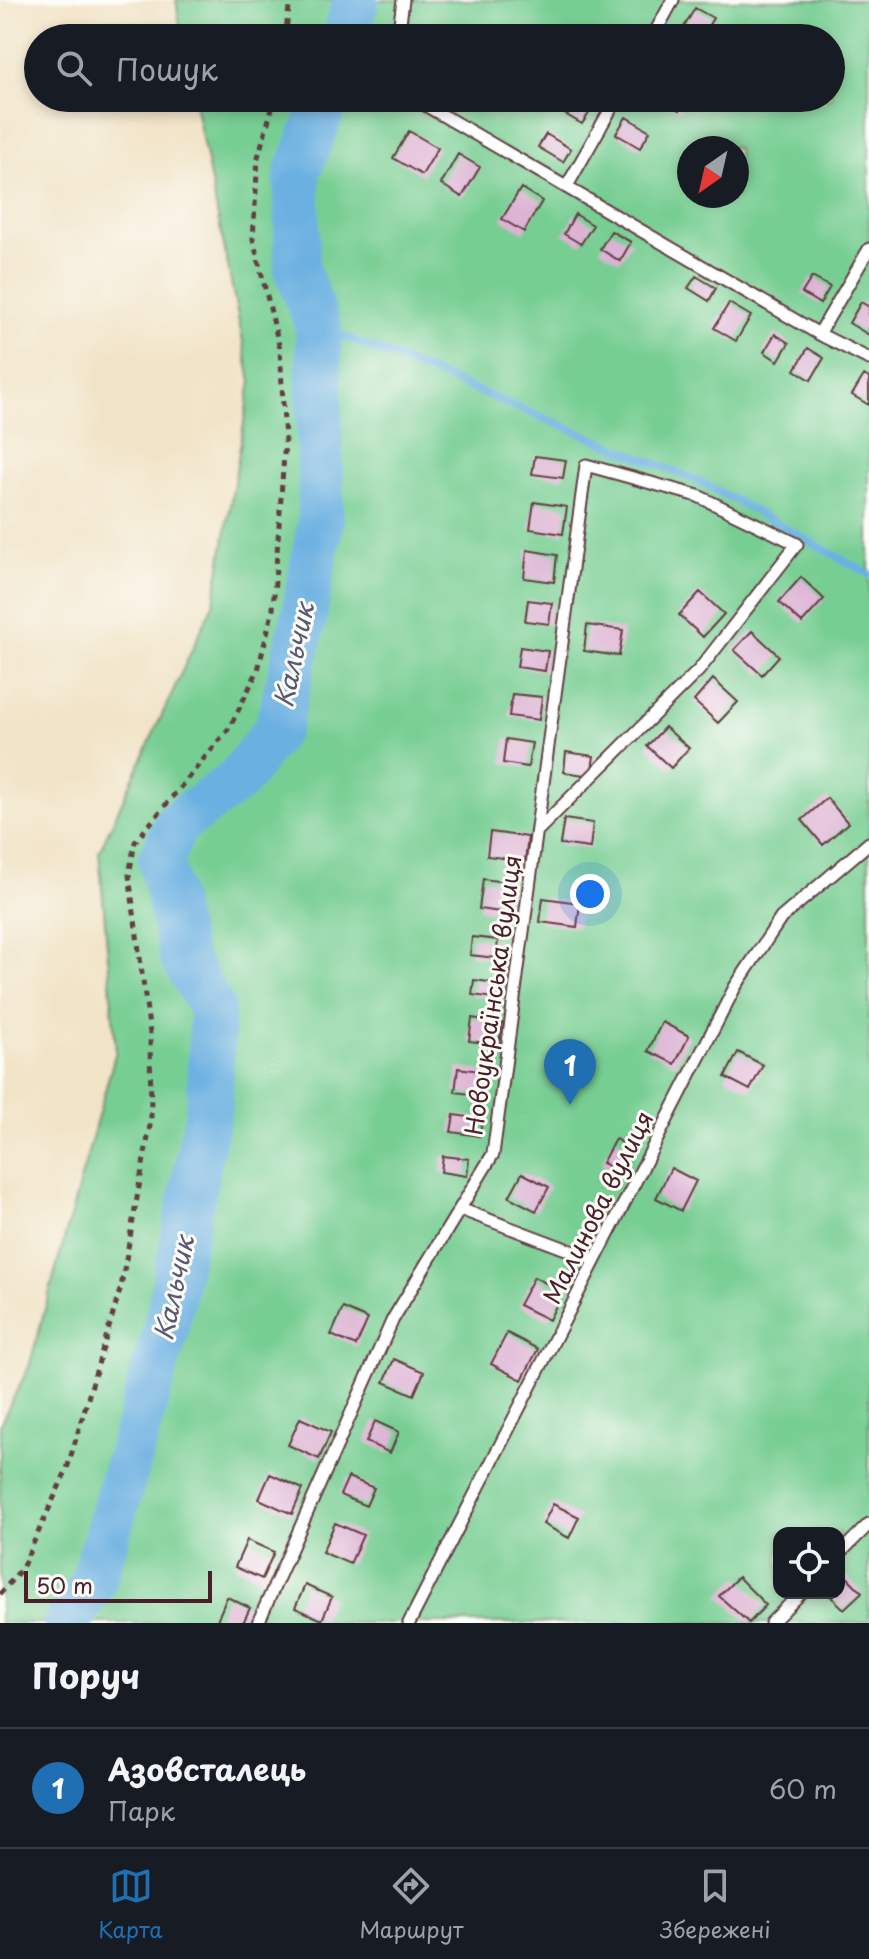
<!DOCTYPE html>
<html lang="uk">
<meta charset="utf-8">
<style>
:root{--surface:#171b24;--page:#20242c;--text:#f1f3f6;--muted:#9ea1a6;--line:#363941;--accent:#1f6fb2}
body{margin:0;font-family:"Playpen Sans",sans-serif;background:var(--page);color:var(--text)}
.controls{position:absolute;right:24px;bottom:24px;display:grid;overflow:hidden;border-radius:16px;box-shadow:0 4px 12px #0003}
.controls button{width:72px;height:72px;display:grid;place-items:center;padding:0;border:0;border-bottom:2px solid var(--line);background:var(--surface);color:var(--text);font:40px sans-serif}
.compass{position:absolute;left:677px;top:136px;width:72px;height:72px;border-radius:50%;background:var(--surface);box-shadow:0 4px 12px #0003;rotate:214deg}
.scale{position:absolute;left:24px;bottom:20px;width:188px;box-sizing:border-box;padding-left:8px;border:4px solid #4a1f2b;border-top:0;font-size:22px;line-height:28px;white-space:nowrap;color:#4a1f2b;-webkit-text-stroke:6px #fdfcf7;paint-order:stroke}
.you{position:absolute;left:590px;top:894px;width:28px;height:28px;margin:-20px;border:6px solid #fff;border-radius:50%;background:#1a73e8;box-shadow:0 0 0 12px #1a73e833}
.badge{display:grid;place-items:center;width:52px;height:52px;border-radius:50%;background:var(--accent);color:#fff;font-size:26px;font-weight:700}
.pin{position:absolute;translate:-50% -66px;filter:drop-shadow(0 2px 4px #0008)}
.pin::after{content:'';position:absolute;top:42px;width:28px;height:24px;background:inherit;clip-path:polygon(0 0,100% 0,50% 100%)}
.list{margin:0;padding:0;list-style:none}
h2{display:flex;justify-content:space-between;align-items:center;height:104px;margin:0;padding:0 32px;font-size:34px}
h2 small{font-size:26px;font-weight:400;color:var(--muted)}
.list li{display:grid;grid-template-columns:52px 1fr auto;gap:24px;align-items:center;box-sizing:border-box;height:120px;padding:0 32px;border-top:2px solid var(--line)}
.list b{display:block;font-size:30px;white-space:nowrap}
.list p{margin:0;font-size:26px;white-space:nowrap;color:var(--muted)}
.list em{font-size:26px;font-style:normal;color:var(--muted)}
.icon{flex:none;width:44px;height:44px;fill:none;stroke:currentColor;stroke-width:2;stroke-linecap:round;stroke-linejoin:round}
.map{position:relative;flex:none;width:869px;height:1623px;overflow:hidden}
.search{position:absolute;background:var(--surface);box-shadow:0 4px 12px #0003;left:24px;right:24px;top:24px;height:88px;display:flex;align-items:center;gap:20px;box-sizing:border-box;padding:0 28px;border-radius:44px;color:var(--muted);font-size:30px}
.sheet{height:224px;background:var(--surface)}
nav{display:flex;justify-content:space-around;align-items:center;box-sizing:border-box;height:112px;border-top:2px solid var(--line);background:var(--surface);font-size:22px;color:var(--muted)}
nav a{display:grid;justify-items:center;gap:4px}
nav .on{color:var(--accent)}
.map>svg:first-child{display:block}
</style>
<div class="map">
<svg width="869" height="1623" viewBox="0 0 869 1623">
<rect width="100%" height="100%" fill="#fdfcf7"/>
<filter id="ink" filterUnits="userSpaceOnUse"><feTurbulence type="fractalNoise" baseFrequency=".0125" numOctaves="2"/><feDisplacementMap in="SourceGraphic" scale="16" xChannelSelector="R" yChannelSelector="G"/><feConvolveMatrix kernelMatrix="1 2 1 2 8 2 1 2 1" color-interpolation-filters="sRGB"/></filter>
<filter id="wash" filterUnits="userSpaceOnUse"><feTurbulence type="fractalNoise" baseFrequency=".006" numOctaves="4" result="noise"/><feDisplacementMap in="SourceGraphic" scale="32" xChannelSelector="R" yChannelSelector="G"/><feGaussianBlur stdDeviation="1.8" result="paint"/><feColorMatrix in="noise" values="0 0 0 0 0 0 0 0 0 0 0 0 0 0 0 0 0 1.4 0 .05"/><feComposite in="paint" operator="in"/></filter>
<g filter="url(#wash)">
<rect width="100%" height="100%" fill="#f1e3c6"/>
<path fill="#77ce93" stroke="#60765f" stroke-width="2" fill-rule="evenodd" d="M176,0h693v1623h-869v-199l29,-57 87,-316 -17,-199 115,-250 37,-221 -57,-283h637v-60h-649zM689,148h48v48h-48zM779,1533h60v60h-60z"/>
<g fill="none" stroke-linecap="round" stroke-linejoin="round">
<path stroke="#6ab0e1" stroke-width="8" d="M318,326l385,157 166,91"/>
<path stroke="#6ab0e1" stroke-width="46" d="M345,38l11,-38
M67,1623l26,-40 72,-249 45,-232 2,-94 -30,-52 -21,-96 15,-36 61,-43 41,-54 26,-110 17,-99 -3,-192 -21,-56v-97l30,-75"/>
</g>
<g id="blocks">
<path fill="#ddb2d4" d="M695,8l18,10 -12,20h-14l-7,-4z
M563,98h7l21,12 -9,14 -26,-15z
M659,98h27l-7,12z
M626,117l24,14 -10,17 -24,-14z
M409,131l29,17 -16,27 -29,-17z
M546,134l25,15 -8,13 -25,-15z
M458,154l22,13 -18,30 -21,-13z
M521,188l21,13 -18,31 -22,-13z
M575,214l18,11 -12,19 -17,-10z
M611,231l20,11 -11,19 -20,-12z
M696,276l20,12 -7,13 -21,-13z
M812,277l18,10 -10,17 -18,-11z
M861,302l8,5v28l-20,-12z
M729,303l22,13 -15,25 -22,-13z
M775,334l14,9 -11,18 -14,-9z
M808,348l16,10 -13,22 -16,-10z
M864,375l5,3v27l-17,-10z
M535,456l31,4 -3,18 -31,-4z
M534,502l33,5 -4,27 -33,-5z
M527,550l30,5 -3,27 -30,-4z
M801,577l23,22 -22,24 -23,-21z
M700,592l24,22 -21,23 -24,-22z
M528,600l24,3 -3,21 -24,-3z
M587,625l36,5 -4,26 -35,-5z
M752,631l27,25 -17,19 -28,-25z
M520,647l28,4 -3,20 -28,-4z
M713,679l25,23 -20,21 -24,-22z
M512,694l30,3 -3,23 -30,-4z
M665,727l24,21 -18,20 -24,-22z
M506,739l26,4 -4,24 -25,-4z
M566,752l28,4 -3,20 -27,-4z
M827,798l21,25 -25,22 -21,-25z
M564,819l29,4 -3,25 -30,-4z
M490,832l38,5 -3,24 -38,-5z
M483,879l29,4 -4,30 -29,-4z
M543,898l37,5 -3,24 -37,-5z
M472,937l26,3 -2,18 -26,-3z
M474,980l30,4 -2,15 -30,-4z
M472,1018l30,5 -3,22 -30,-4z
M662,1022l27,14 -14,28 -27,-13z
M738,1052l25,13 -13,25 -25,-13z
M458,1068l29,4 -3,24 -29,-4z
M454,1115l28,4 -2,17 -29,-4z
M615,1139l18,9 -12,24 -19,-9z
M443,1156l26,3 -2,17 -26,-4z
M671,1168l25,13 -15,30 -25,-13z
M522,1173l27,14 -13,24 -27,-14z
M534,1277l29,15 -14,28 -30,-15z
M343,1308l25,11 -12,27 -25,-11z
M507,1333l31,16 -16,31 -31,-16z
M394,1359l30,13 -10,23 -30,-13z
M300,1418l31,14 -12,27 -31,-14z
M375,1421l24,11 -9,21 -24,-11z
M270,1474l33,15 -11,25 -33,-15z
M348,1477l26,11 -8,18 -26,-11z
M553,1504l26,13 -10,21 -26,-14z
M335,1523l28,12 -13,29 -28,-12z
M247,1540l27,12 -12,27 -27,-12z
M846,1576l16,16 -18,17 -17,-16h12v-10z
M738,1577l28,28 -17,18 -30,-27z
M305,1585l27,12 -10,23 -27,-12z
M227,1597l23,11 -7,15h-27z"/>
</g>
</g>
<g filter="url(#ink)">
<use href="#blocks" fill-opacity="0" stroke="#633c42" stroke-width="2"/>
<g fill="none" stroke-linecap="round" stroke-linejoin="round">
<defs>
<path id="service" d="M398,38l5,-38
M652,38l21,-38
M413,98l406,236 50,25
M567,186l50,-88
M819,334l50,-85
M460,1209l135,51
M839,1554l30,-30
M258,1623l135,-304 100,-165 93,-689 112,31 99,48 -98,126 -162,161
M409,1623l326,-636 46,-69 88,-75
M771,1623l30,-30"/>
</defs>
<use href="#service" stroke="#633c42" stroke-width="15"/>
<path stroke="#633c42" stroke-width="5" stroke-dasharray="6 6" stroke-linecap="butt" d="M285,38l5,-38
M0,1594l22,-26 45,-99 54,-182 30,-167 -1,-86 -21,-159 6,-33 95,-115 28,-57 15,-61 12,-168 -5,-92 -27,-110 5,-82 17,-59"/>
<use href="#service" stroke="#fff" stroke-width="11"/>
</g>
</g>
<g text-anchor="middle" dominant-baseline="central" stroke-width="6" stroke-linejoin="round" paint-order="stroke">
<g font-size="24" fill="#4a1f2b" stroke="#fdfcf7">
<text transform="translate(492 995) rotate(-82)">Новоукраїнська вулиця</text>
<text transform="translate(597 1207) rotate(-63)">Малинова вулиця</text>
</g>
<g font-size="26" font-style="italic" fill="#575974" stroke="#fdfcf7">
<text transform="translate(293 655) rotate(-78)">Кальчик</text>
<text transform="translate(173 1288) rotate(-78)">Кальчик</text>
</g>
</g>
</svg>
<div class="controls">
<button><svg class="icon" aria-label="locate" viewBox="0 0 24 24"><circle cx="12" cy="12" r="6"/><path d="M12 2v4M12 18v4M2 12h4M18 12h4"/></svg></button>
</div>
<svg class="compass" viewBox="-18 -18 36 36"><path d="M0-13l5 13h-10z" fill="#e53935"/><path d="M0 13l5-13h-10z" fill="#9ea1a6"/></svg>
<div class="scale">50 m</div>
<div class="you"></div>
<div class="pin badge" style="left:570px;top:1105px">1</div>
<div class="search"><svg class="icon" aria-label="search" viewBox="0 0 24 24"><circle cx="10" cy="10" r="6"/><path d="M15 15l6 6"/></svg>Пошук</div>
</div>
<section class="sheet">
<h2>Поруч<small></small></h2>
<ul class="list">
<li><span class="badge">1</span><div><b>Азовсталець</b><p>Парк</p></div><em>60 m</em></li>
</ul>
</section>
<nav>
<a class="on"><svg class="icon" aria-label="map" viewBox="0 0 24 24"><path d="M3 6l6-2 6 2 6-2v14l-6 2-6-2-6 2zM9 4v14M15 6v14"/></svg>Карта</a>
<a><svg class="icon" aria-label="directions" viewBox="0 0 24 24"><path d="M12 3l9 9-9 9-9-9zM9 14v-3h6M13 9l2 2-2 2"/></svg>Маршрут</a>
<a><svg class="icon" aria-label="saved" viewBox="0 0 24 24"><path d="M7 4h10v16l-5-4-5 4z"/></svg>Збережені</a>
</nav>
